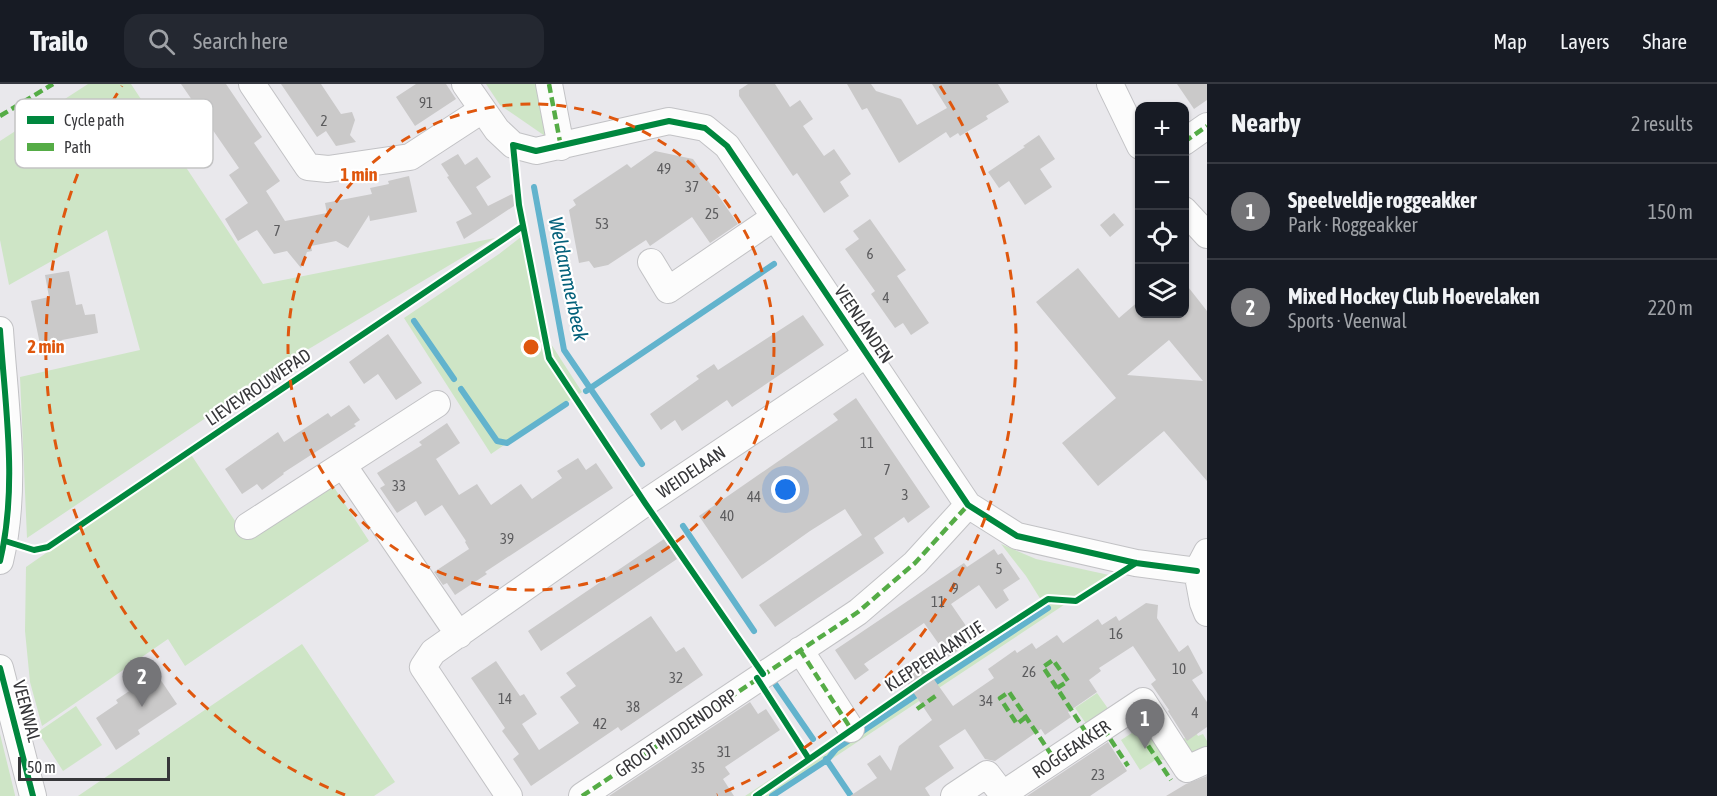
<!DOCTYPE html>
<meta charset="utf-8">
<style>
:root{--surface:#171b24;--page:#242831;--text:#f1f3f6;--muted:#9ea1a6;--line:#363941;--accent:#757578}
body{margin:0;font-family:"Asap Condensed",sans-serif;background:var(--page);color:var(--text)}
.controls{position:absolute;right:18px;top:18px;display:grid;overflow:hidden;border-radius:12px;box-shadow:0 2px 4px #0004}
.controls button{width:54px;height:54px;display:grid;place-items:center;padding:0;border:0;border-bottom:2px solid var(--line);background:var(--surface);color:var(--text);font:30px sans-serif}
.scale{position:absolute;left:18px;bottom:15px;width:152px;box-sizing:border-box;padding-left:6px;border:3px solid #37373a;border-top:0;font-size:16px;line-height:21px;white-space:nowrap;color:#37373a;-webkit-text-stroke:4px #fff;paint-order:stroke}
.you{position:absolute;left:786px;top:406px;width:21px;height:21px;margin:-15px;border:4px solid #fff;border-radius:50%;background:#1a73e8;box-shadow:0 0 0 9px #1a73e833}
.badge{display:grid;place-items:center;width:39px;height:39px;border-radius:50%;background:var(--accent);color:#fff;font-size:20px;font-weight:700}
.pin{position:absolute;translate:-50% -50px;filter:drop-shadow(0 2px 3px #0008)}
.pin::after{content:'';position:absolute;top:32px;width:21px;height:18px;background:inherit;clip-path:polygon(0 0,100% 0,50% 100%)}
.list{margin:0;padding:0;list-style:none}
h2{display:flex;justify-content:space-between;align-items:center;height:78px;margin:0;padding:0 24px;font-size:26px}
h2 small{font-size:20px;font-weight:400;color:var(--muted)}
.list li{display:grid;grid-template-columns:39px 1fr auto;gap:18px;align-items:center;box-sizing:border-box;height:96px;padding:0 24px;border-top:2px solid var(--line)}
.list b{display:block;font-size:22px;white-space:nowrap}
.list p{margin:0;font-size:20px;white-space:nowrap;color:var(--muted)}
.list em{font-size:20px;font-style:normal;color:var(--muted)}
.icon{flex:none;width:33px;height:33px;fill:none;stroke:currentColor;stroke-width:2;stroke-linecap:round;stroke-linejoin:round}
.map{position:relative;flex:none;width:1207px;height:712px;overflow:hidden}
header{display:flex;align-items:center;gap:36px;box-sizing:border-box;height:84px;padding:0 30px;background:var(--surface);border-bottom:2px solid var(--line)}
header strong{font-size:28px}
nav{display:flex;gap:33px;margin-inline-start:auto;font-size:21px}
.search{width:420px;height:54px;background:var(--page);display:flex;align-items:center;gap:15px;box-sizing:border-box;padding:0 21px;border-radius:18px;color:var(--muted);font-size:22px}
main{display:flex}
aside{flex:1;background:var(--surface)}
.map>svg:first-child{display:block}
</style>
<header>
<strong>Trailo</strong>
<div class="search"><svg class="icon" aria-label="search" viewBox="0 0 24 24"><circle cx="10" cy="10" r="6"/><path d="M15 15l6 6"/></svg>Search here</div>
<nav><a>Map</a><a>Layers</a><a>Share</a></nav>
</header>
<main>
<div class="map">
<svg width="1207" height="712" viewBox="0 0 1207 712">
<rect width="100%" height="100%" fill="#e9e8ec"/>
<path fill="#cee5c6" d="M88,0h43l132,200 232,-46 -188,112 -280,188 -7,-161 120,-27 -33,-120 -98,55 -9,-45v-99z
M486,0h52l7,52 -45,-31z
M521,153l19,90 42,65 -91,62 -87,-136 95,-64z
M190,369l55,83 85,-55 39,60 -184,125 -17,-27 -126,87 -12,-44 -5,-51 1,-64z
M1001,460l35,15 73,16 -333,221h-31l296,-196 -15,-24z
M302,560l93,138 -21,14h-296z
M1097,609l12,17 -22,15 -12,-17z
M76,622l26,39 -39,26 -25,-39z
M1142,639l28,38 -13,-2 -17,11 -19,-30 20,-13z
M1195,647l3,5 5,-2 4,7v8l-17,10 -11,-17z
M0,650l15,61v1h-15z"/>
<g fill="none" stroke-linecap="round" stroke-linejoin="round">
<path stroke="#62b3cd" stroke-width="6" d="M534,103l30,163 78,114
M414,237l40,58
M461,305l36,52 10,2 59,-39
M586,307l188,-127
M683,442l71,105
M771,594l42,61
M930,602l118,-78
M826,675l25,37
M772,712l55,-36 9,-11 85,-57"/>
</g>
<path fill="#cac9c9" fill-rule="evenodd" d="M181,0h45l36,53 -8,6 26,38 -14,10 19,30 42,-8 -2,-10 47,-9 -2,-6 19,-4 -1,-3 21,-5 8,36 -47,9 -1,-6 -21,33 -12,-7 -25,5 1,5 -5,1 -6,16 -14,-17 -13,3 -17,-24 -19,11 -13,-22 23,-16 -19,-28 10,-7z
M281,0h40l20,30 11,-2 3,8 -5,15 6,7 -20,4 -10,-15 -9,6z
M416,0h30l10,15 -41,27 -19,-29z
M748,0h27l15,23 10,-7 13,19 -10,7 9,13 12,17 10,-7 17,25 -11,8 9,14 -25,17 -27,-40 -4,3 -54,-80v-6z
M847,0h24l5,7 25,8 16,26 30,-17 -15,-24h66l11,18 -23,14 2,3 -28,17 -2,-3 -8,5 -4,-6 -47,31 -32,-55 -5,2z
M1177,0h30v16l-13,9z
M1039,51l16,24 -15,10 12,18 -27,18 -16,-24 -10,7 -11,-16 37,-25 -2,-1z
M655,67l38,8 45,65 -28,19 -18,-26 -42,29 -4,-6 -38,25 -14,3 -5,-7 -10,2 -10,-53 7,-5 -3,-5 54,-36 4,4z
M458,70l7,11 12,-8 14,20 -15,10 12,19 24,-12 5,10 -53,35 -8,-17 16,-8 -25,-37 2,-1 -8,-12z
M1114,129l10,12 -14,12 -10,-12z
M870,135l36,51 -9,6 32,47 -18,12 -8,-12 -8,5 -24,-34 4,-3 -30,-42 14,-10 -6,-8z
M1078,184l41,50 21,-18v14h45v-31l22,28v170l-43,-50 -66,55 -36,-43 54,-45 -80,-96zM1169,256l34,41 -76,-6z
M69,187l7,34 6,-1 3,11 10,-1 3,19 -36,7 1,4 -22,5 -10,-48 18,-4 -4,-22z
M803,231l21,30 -92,62 -5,-7 -45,31 -7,-11 -14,10 -11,-16 49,-35 -3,-3 18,-12 4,6z
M388,250l34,49 -26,17 -18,-26 -14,10 -15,-22z
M856,314l74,109 -22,16 -4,-6 -30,21 10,15 -109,74 -16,-22 103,-70 -17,-26 -35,22 -68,48 -43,-63 139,-96 -5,-6z
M349,321l11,15 -6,4 2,2 -73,47 1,1 -22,16 -5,-6 -15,10 -17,-25 53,-37 6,10 44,-29 3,4z
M447,339l13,20 -24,16 23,36 18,-11 14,21 30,-21 11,15 30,-21 -5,-7 21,-13 8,12 10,-7 17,25 -128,84 2,2 -32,21 -8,-12 -4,2 -9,-13 35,-23 -4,-7 1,-1 -24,-36 -17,11 -9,-15 -19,12 -17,-25 5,-3 -8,-12 45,-28 -3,-3z
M664,455l13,20 -136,92 -13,-20z
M994,465l4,6 4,-2 18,26 -17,11 6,10 -13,9 -17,-24 -28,19 24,35 -27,18 -24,-34 -60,41 5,6 -14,10 -20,-30 129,-87 3,4z
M1146,519l12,2 -1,13 22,34 9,-7 15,28 -11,7 15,22v25l-20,14 -19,-30 1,-1 -18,-26 5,-4 -23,-34 -34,22 2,3 -12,9 8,12 -29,20 3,5 -26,18 -4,-6 -46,32 -10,-2 -20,-30 -26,17 15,22 -29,20 5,8h-80l27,-18 -10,-14 13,-9 11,16 8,-25 33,-26 -29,-43 20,-13 30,42 41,-28 -6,-9 27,-19 2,3 15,-10 4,6 21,-14 6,8 35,-24 4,6 14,-9 3,5z
M651,532l25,36 8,-5 19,28 -82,56 -3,-4 -87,59 -18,-27 6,-5 -17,-23 3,-3 -34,-50 25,-17 24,35 4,-2 13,20 -15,10 17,26 40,-27 -19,-26 16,-11 -10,-13z
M156,589l21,31 -39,26 2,4 -24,16 -20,-32 22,-15 -2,-3z
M750,618l8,12 8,-5 14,21 -55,37 5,7 -7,5 11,17h-125z
M1108,658l19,29 -37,25h-63z
M1207,692v20h-41l20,-12z"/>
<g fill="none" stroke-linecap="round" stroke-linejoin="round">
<defs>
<path id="minor" d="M252,0l56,83 20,2 82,-12 72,-47
M465,0l32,46 16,15 23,6 133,-30 36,7 22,18 241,359 49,31 119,27 61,8
M549,0l12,63
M1110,0l30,62
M1184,58l23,-16
M1184,126l23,25
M651,178l17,28 107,-73
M0,246c5,76 18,156 0,231
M343,381l116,170
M248,442l189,-122
M1207,468l-10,19 6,32 4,10
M800,566l51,79
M0,584l33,128
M1003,710l140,-93 44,68 20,-9
M509,712l-86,-129 10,-15 212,-149 222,-149
M582,712l276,-184 57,-49 53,-58
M954,712l33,-22 17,22"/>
</defs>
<use href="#minor" stroke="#c2c2c5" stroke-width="28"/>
<use href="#minor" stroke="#fcfcfc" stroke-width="26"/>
<path stroke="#55ac46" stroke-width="4.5" stroke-dasharray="9 4.5" stroke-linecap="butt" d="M549,0l12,63
M0,32l53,-32
M1184,58l23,-16
M800,566l51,79
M1057,604l-14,-21 10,-7 15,21 -11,7 32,49
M917,625l20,-14
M1130,626l13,20 4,14 24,36
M1026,633l-9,7 -17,-26 9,-6 46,68
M1103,644l25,38
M582,712l276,-184 57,-49 53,-58"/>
<defs>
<path id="cycleway" d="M0,246c5,76 18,156 0,231
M5,457l29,9 14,-3 475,-321
M0,584l33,128
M763,590l-118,-171 -96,-145 -30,-153 -6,-60 23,6 133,-30 36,7 22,18 241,359 49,31 119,27 61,8
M757,594l52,81
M756,712l169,-117 123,-80 28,2 60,-38"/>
</defs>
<use href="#cycleway" stroke="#fff" stroke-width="10"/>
<use href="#cycleway" stroke="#00873e" stroke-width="6"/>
</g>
<g fill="none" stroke="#df570e" stroke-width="3" stroke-dasharray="10 8">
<circle cx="531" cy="263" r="243"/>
<path d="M345 711A485 485 0 0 1 122 2M940 2A485 485 0 0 1 717 711"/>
</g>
<g text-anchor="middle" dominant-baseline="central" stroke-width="4.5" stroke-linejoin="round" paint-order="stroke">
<g font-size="15" fill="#5c5c5e">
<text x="426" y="18">91</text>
<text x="324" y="36">2</text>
<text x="664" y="84">49</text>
<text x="692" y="102">37</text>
<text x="712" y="129">25</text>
<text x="602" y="139">53</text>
<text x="277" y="146">7</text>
<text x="870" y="169">6</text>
<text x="886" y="213">4</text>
<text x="867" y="358">11</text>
<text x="887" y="385">7</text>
<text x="399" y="401">33</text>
<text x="905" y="410">3</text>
<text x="754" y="412">44</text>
<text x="727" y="431">40</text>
<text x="507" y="454">39</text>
<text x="999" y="484">5</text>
<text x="955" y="504">9</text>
<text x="938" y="517">11</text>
<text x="1116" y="549">16</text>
<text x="1179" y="584">10</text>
<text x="1029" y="587">26</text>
<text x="676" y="593">32</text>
<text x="505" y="614">14</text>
<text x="986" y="616">34</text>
<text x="633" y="622">38</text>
<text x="1195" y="628">4</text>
<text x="600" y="639">42</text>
<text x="724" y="667">31</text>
<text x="698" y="683">35</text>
<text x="1098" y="690">23</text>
</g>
<g font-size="18" fill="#37373a" stroke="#fff">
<text transform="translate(864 240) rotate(56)">VEENLANDEN</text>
<text transform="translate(258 303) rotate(-34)">LIEVEVROUWEPAD</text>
<text transform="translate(691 388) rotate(-34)">WEIDELAAN</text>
<text transform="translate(934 572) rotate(-33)">KLEPPERLAANTJE</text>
<text transform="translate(27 627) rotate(75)">VEENWAL</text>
<text transform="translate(676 649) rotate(-34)">GROOT MIDDENDORP</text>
<text transform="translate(1071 665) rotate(-34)">ROGGEAKKER</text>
</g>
<g font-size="20" font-style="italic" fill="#03607a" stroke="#fff">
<text transform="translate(569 195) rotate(78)">Weldammerbeek</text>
</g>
</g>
<rect x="15" y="15" width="198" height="69" rx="9" fill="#fff" stroke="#c3c3c4" stroke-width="1.5"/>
<rect x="27" y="32" width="27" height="8" fill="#00873e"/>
<rect x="27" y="59" width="27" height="8" fill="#55ac46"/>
<g font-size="16" fill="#37373a">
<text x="64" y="42">Cycle path</text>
<text x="64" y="69">Path</text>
</g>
<circle cx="531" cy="263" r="9" fill="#df570e" stroke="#fff" stroke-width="3"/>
<g font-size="18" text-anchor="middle" font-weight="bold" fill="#df570e" stroke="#fff" stroke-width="4.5" stroke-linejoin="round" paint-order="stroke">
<text x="359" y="97">1 min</text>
<text x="46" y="269">2 min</text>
</g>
</svg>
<div class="controls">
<button>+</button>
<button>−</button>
<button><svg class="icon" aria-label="locate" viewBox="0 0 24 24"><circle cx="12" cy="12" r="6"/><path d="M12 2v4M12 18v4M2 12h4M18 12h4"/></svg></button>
<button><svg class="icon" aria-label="layers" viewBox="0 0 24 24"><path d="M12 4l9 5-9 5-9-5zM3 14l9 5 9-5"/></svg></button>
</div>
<div class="scale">50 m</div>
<div class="you"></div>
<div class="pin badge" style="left:1145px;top:665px">1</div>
<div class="pin badge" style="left:142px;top:623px">2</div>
</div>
<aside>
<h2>Nearby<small>2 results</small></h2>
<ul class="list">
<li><span class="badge">1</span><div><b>Speelveldje roggeakker</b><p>Park · Roggeakker</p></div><em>150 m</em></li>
<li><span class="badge">2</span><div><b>Mixed Hockey Club Hoevelaken</b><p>Sports · Veenwal</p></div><em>220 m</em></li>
</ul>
</aside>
</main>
